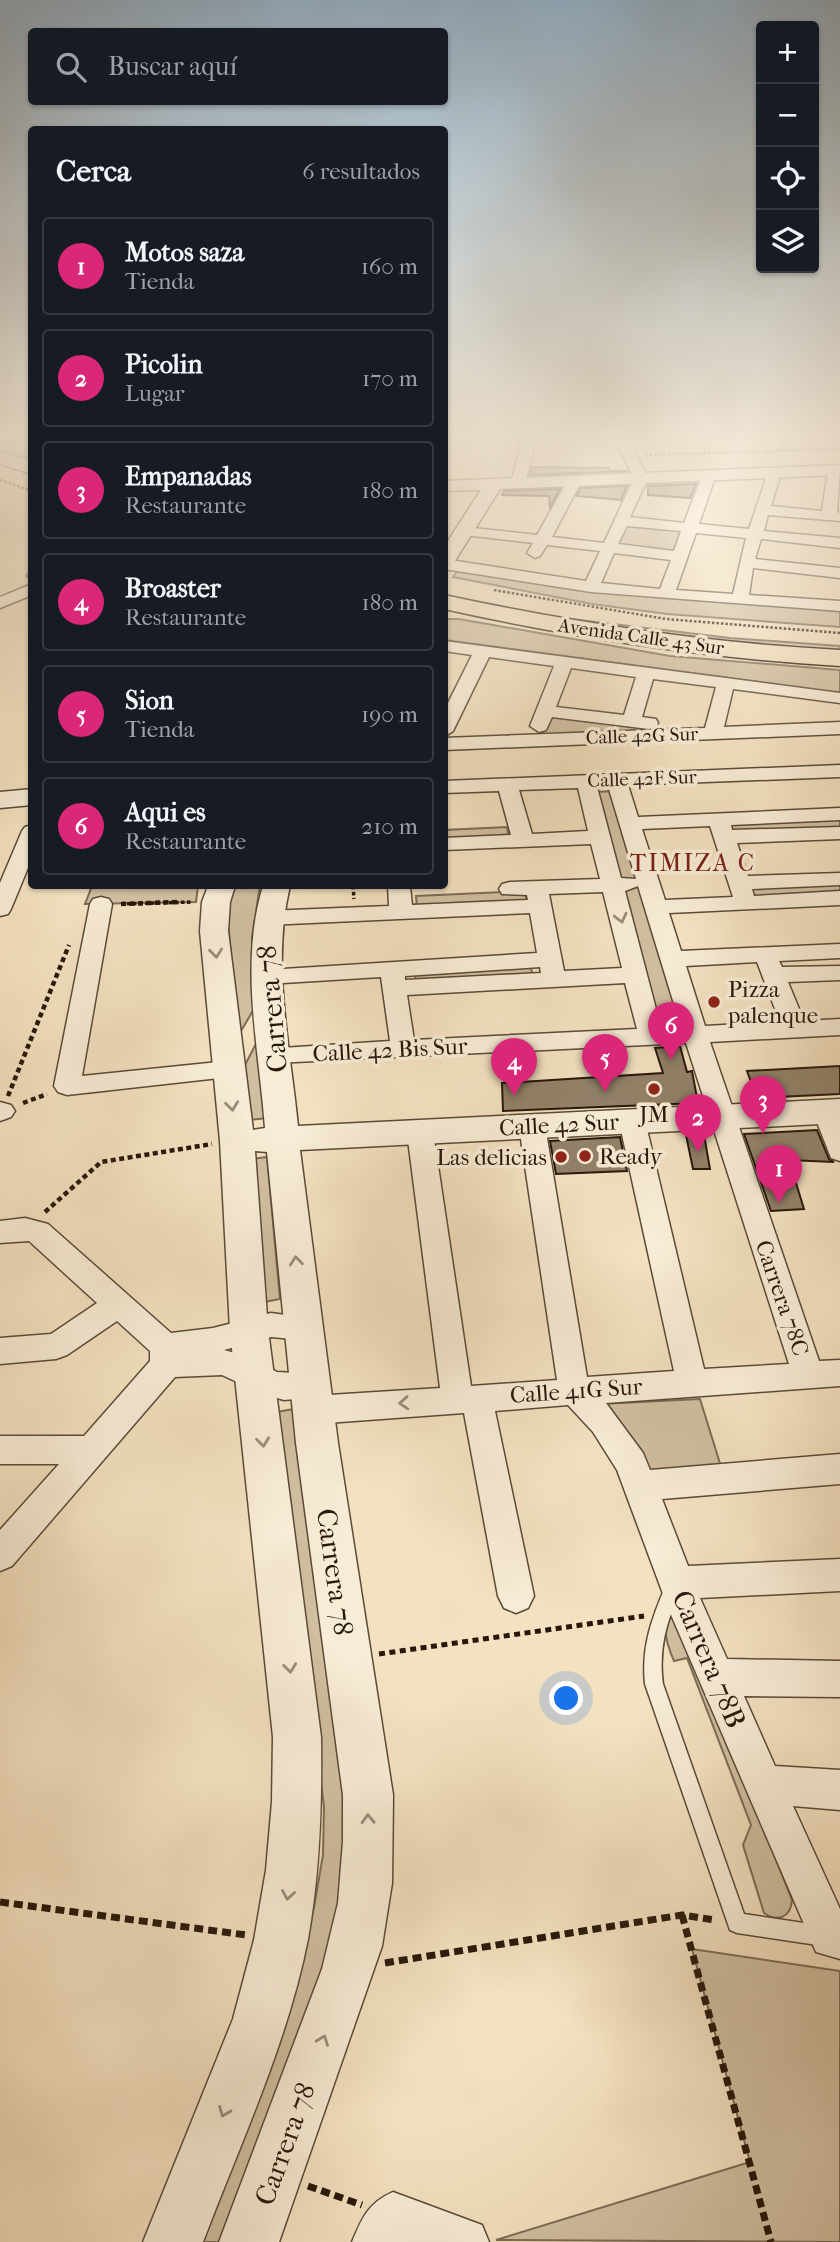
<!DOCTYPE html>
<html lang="es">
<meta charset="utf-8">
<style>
:root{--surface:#171b24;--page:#20242c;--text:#f1f3f6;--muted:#9ea1a6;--line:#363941;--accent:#db2777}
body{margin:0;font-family:"IM FELL French Canon",serif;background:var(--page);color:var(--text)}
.controls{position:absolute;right:21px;top:21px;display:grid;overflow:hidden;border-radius:7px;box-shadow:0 2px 5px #0004}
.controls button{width:63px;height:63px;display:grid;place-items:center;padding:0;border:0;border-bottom:2px solid var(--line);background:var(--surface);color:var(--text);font:35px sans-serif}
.you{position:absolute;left:567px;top:1699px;width:24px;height:24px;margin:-18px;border:5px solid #fff;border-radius:50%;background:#1a73e8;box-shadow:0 0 0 10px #1a73e833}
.badge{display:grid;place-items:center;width:46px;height:46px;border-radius:50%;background:var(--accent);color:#fff;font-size:23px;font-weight:700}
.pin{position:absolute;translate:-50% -58px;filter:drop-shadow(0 2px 4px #0008)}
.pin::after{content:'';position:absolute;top:37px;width:24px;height:21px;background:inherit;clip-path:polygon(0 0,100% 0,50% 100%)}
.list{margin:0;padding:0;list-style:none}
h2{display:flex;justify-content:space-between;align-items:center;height:91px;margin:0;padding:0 28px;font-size:30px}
h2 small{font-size:23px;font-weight:400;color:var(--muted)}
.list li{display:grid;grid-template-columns:46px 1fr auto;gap:21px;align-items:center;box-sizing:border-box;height:98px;margin:0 14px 14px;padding:0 14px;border:2px solid var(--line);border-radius:7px}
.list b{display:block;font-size:26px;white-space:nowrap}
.list p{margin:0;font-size:23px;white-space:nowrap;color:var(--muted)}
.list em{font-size:23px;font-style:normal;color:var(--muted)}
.icon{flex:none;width:38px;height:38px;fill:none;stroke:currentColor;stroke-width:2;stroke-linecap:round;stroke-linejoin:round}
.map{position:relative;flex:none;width:840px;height:2242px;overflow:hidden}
.search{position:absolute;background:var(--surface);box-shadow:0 2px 5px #0004;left:28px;top:28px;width:420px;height:77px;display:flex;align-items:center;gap:18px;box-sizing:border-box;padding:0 24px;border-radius:7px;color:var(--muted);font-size:26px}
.panel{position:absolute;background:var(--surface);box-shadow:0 2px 5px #0004;left:28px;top:126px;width:420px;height:763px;border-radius:7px}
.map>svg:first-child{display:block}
</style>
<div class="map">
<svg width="840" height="2242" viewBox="0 0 840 2242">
<rect width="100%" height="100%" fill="#f4e1c0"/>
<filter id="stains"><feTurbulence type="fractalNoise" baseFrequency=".00286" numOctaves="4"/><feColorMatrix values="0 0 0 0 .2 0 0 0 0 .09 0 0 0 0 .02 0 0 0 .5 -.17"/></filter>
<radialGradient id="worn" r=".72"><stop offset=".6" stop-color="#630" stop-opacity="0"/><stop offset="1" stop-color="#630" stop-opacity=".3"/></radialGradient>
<path fill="#d1bfa1" stroke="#7c6c56" stroke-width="2" d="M0,439h31v19l-31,-10z
M626,524l57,7 -9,22 -59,-7z
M459,569l381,40v18l-173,-13 -75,-10 -139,-27z
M546,616l184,22 110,8v6l-137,-11z
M445,619h14l211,37 170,14v23l-395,-53z
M549,713l138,18 -145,4z
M614,791l68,229 -24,1 -63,-229z
M840,818v10l-108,5 -4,-11z
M507,827l2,11 -64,3 -1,-11z
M840,883v12l-93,5 -5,-13z
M92,886h106l-2,16 -111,2z
M231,886h29l-8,51 2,72 -16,27 -12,-138z
M525,891l2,12 -110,5 -1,-12z
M530,964l3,13 -116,8 -3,-14z
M262,1032l5,86 -17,2 -6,-53z
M267,1157l13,142 -16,3 -12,-143z
M700,1399l22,71 -73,9 -50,-75z
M294,1409l53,398 -8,103 -16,58 -100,274h-30l107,-281 14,-54 9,-52 1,-48 -48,-395z
M675,1604l117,296c-1,18 -15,22 -28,13l-21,-68 8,-20 -64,-167 -13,3c-11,-25 -11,-32 1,-57z
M692,1949l148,22v271l-344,-2 254,-78z"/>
<path fill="#928169" stroke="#27180b" stroke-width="2" d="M532,467l77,1 1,3h18l-98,4z
M696,484l-6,14 -42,-3v-9z
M627,486l-6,14 -45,-4 5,-8z
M560,489l-10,18 -1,-11 -47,-1 2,-4z
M680,1046l7,26 5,-1 6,32 -195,8 -1,-28 161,-10 -8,-25z
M840,1066v28l-83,4 -10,-27z
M817,1130l12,29 5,3 -45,-2 15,49 -33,2 -27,-77z
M686,1135h18l6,34h-17z
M620,1137l7,34 -71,3 -6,-33z"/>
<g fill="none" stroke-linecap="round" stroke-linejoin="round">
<defs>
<path id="service" d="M570,439h7l-8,7 -41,-2 -3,-2 3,-2 39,2z
M28,574h4v5l-5,-3z
M673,1581l6,2 2,6c-14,31 -23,60 -18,95l81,230 80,12 7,3 3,7 -3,7 -7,3 -87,-13 -7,-3 -85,-246c-4,-37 7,-67 22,-101z"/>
<path id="minor" d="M458,439h17l-31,17v-10z
M522,439h14l-11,44 -7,4 -7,-4z
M615,439h13l20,39 -18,39 54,6 18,-48 7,-4 7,4 -17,49 50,5 20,-59h10l2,3 -10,33 51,5 6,-41 2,-3h10l-3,45 3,1v8l-72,-6 -4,16 76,7v10l-79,-9 -6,20 85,9v10l-87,-10 -4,27 91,6v10l-249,-19 -147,-23v-10l142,22 14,-30 -53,-6 -7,11 -5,2 -8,-5 6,-10 -69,-8 -7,-4 7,-4 73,8 31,-55 7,-4 7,4 -30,57 52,6 30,-65zM627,526l54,5 -7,20 -56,-7zM696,533l50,5 -13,56 -57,-4zM614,553l57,7 -11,29 -59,-6z
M32,584v11l-32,13v-11z
M444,641l396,52v10l-107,-14 -9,38 116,-5v12l-396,16v-12l261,-10 11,-41 -63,-8 -11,38 14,2 2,4 -2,4 -7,2 -97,-12 -6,13 -7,2 -9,-6 24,-60 -65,-9 -36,74 -9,6v-26l28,-56 -28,-4zM571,668l65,9 -12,38 -68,-8z
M840,765v12l-212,8 10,32 202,-9v12l-109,5 1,5 108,-3v12l-103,4 11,33 92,-3v12l-88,4 2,7 86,-5v14l-171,8 12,38 159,-7v14l-61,3 3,6 58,-1v14l-52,2 16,39 36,-2v16l-130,7 109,319 21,-1v26l-234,17 37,50 7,17 190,-16v30l-178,15 26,67 152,-7v32l-140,7 27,61 113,2v36l-96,-1 31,70 65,4v40l-47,-4 47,103v50l-24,-7 -147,-342 -52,-140 -24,-38 -25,-27 -73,6 39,185 -6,12 -12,5 -12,-5 -6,-12 -34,-183 -151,11 -11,-4 -5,-10 5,-10 11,-4 127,-8 -33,-256 4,-7 9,-2 9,2 4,7 38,254 86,-6 -38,-254 4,-7 9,-2 9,2 4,7 42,251 87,-6 -55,-250 4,-7 9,-2 9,2 4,7 59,248 85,-5 -103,-321 -411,20 -9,-2 -3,-6 3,-6 124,-8 -9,-64 -114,7 -8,-2 -4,-5 4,-5 8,-2 270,-17 -7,-40 -263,12 -8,-2 -3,-5 3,-5 8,-2 122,-5 -1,-20h22l2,19 116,-5 -1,-5 -25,-1 -3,-5 3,-5 8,-2 90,-3 -9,-35 -147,6v-12l67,-3 -12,-44 -55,2v-12zM608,786l28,93 -15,-1 -24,-91zM578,788l10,43 -56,3 -13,-44zM710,826l23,71 -68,3 -23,-71zM638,886l43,141 -20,1 -36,-137zM603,892l19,76 -58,3 -15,-77zM757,962l23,60 -75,4 -19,-60zM540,967l1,6 -136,7v-4zM625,983l12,46 -223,11 -7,-45z
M32,825v33l-21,51 -3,5 -8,2v-33l22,-52 3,-4z
M101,897l8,2 3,5 -30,172 146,-15 9,3 4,6 -4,6 -170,19 -9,-3 -4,-6 36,-182 3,-5z
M0,1102l11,3 4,6 -4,6 -11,4z
M826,1103l9,3 5,9v46l-9,-3 -18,-46 4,-6z
M25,1218l23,6 123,109 42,-5 58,-15 44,6 4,9 -4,9 -11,3 -33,-3 -47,13 21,6 32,16 19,1 14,-4 11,4 5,9 -5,9 -25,8 -12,1 -21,-6 -41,-19 -47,2 -163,189 -12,5v-41l59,-66h-59v-28h84l66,-75v-10l-33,-30 -50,34 -11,4 -56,5v-26l51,-4 46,-31 -68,-62 -29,2v-22z
M393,2192l89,33 7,17h-137c10,-24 16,-39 41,-50z"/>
<path id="tertiary" d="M840,465v10l-340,14 -49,78 -7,2v-22l37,-57 -37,1v-10z
M32,789v16l-32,3v-16z
M208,886h27l-5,16 -2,29 25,199 12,-2c-6,-79 -26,-165 -2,-242h27c-19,79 0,160 8,240l542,-27v24l-540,27 38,293 55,352 -1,88 -10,63 -103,296h-60l103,-273 16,-66 5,-62v-46l-47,-352 -29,-291 -12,-1 13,179 53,407c1,68 -1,135 -13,202 -20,103 -68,205 -105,303h-60l90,-223 21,-79 12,-70 6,-68 1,-65 -43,-407 -10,-189 -20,-210 2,-29z"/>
<path id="primary" d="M0,452l32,9v13l-32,-10z
M444,595c131,28 262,48 396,55v16c-134,-8 -265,-28 -396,-57z"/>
</defs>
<use href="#service" stroke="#5a4a38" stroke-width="3"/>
<use href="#minor" stroke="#5a4a38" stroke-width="3"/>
<use href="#tertiary" stroke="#5a4a38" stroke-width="3"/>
<use href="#primary" stroke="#27180b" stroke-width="3"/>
<path stroke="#27180b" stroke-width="2.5" stroke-dasharray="2.5 2" stroke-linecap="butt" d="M780,439l8,11
M645,455l195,-6
M0,480l32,11
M494,590l172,29 174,14"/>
<path stroke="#27180b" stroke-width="3.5" stroke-dasharray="3.5 2.5" stroke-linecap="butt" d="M353,886l1,13
M121,904l72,-2"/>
<path stroke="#27180b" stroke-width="4.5" stroke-dasharray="5 3.5" stroke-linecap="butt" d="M121,904l56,-2
M8,1096l61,-151
M23,1103l24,-9
M45,1212l56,-50 111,-18"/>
<path stroke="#27180b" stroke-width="5" stroke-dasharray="6 4.5" stroke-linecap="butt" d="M379,1654l265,-38"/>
<path stroke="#27180b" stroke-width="7" stroke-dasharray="9 5" stroke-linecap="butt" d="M0,1902l246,33
M682,1915l89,327
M385,1963l297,-48 33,5
M308,2186l54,19"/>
<use href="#service" fill="#f8ecd6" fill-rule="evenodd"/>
<use href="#minor" fill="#f8ecd6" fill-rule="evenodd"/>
<use href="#tertiary" fill="#f8ecd6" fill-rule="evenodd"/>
<use href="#primary" fill="#f4e1c0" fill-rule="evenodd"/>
</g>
<defs><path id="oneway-chevron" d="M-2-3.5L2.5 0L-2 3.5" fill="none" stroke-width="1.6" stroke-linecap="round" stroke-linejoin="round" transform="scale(1.75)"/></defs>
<g stroke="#9a8d7b">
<use href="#oneway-chevron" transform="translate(621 918) rotate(76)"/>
<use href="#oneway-chevron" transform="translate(216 953) rotate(84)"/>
<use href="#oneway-chevron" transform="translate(232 1106) rotate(83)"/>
<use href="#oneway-chevron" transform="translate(296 1261) rotate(-96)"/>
<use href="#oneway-chevron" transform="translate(404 1403) rotate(176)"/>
<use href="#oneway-chevron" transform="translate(263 1442) rotate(83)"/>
<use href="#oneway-chevron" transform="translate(290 1668) rotate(83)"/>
<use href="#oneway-chevron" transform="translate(368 1819) rotate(-92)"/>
<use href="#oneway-chevron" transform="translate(288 1895) rotate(99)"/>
<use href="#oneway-chevron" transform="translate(323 2040) rotate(-70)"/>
<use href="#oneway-chevron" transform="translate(224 2112) rotate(112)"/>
</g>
<linearGradient id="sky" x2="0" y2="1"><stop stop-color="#91abbf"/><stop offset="0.58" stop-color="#faf2e3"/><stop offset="1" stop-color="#faf2e3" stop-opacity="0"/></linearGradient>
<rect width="840" height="753" fill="url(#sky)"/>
<g fill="#8f2418" stroke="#f8ecd6" stroke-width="2.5">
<circle cx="714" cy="1002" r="7"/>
<circle cx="654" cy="1089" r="7"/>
<circle cx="585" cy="1156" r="7"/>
<circle cx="561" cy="1157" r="7"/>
</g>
<g text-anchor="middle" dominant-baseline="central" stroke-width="7" stroke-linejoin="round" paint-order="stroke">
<g font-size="19" fill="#27180b" stroke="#f8ecd6">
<text transform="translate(641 637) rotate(8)">Avenida Calle 43 Sur</text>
<text transform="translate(642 736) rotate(-2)">Calle 42G Sur</text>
<text transform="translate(642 779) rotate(-2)">Calle 42F Sur</text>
</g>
<g font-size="23" fill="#27180b" stroke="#f8ecd6" text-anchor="start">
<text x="728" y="989">Pizza<tspan x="728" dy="26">palenque</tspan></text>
<text x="654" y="1114" text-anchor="middle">JM</text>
<text x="599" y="1156">Ready</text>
<text x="547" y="1157" text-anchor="end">Las delicias</text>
</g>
<g font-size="23" fill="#27180b" stroke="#f8ecd6">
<text transform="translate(390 1050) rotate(-3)">Calle 42 Bis Sur</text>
<text transform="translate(559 1125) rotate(-3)">Calle 42 Sur</text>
<text transform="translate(782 1298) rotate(71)">Carrera 78C</text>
<text transform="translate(576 1391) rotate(-4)">Calle 41G Sur</text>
</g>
<g font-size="24" letter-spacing="2" fill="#7a1f14" stroke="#f8ecd6">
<text x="693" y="863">TIMIZA C</text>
</g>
<g font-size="28" fill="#27180b" stroke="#f8ecd6">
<text transform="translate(272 1009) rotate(-95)">Carrera 78</text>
<text transform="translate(335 1572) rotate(82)">Carrera 78</text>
<text transform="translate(709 1659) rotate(67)">Carrera 78B</text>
<text transform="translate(285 2144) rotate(-70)">Carrera 78</text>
</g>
</g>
<rect width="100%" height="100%" filter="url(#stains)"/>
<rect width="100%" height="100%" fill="url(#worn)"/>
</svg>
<div class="controls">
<button>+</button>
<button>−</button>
<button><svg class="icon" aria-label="locate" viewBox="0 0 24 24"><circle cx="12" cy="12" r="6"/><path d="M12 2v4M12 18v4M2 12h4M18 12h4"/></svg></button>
<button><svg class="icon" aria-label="layers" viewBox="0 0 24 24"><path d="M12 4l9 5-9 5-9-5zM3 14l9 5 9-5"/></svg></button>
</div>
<div class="you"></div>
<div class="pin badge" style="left:779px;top:1203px">1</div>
<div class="pin badge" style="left:698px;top:1152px">2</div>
<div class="pin badge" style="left:763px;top:1134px">3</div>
<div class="pin badge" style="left:514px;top:1096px">4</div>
<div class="pin badge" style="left:605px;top:1092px">5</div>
<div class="pin badge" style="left:671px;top:1060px">6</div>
<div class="search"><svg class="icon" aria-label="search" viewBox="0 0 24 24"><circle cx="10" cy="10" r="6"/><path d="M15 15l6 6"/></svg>Buscar aquí</div>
<section class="panel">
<h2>Cerca<small>6 resultados</small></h2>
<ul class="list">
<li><span class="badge">1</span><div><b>Motos saza</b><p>Tienda</p></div><em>160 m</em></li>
<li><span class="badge">2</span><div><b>Picolin</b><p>Lugar</p></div><em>170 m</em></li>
<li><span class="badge">3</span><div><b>Empanadas</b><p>Restaurante</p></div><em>180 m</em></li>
<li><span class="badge">4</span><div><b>Broaster</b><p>Restaurante</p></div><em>180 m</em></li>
<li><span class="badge">5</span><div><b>Sion</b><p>Tienda</p></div><em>190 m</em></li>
<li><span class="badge">6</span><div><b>Aqui es</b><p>Restaurante</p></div><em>210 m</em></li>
</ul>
</section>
</div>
